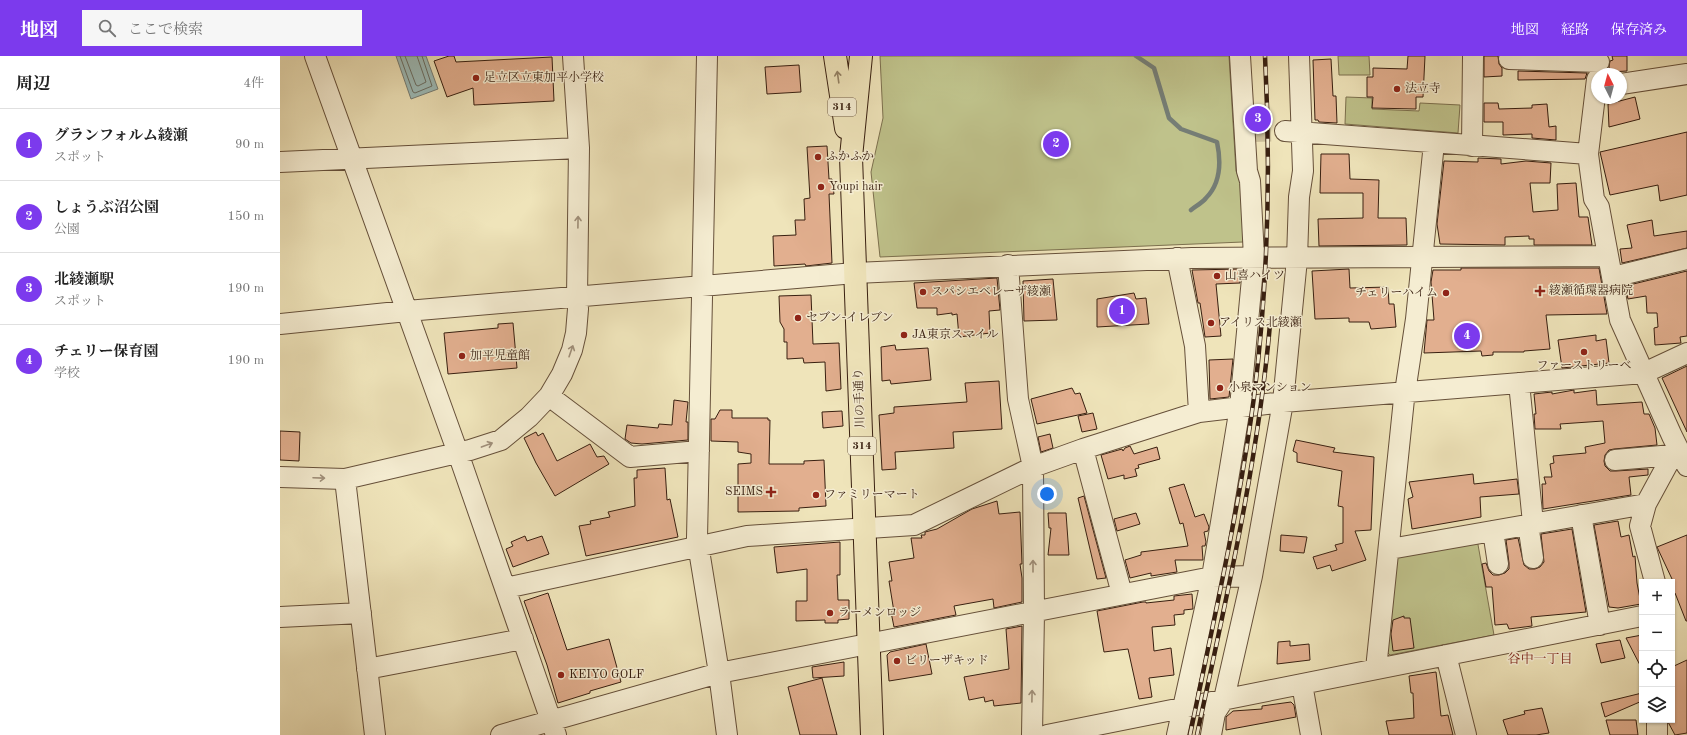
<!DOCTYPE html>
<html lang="ja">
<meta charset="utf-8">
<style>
:root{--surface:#fff;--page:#f6f6f6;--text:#222;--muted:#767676;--line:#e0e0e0;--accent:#7c3aed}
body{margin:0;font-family:"Old Standard TT","Noto Serif JP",serif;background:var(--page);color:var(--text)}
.controls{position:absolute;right:12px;bottom:12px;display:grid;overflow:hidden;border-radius:0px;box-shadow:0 1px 3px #0004}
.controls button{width:36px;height:36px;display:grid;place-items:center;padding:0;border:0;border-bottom:1px solid var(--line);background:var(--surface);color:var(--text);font:20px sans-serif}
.compass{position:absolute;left:1311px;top:12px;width:36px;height:36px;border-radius:50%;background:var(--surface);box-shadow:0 1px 3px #0004;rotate:354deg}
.you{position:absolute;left:767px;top:438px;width:14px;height:14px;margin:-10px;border:3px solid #fff;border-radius:50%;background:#1a73e8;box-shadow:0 0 0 6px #1a73e833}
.badge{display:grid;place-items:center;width:26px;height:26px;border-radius:50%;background:var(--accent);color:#fff;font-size:13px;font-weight:700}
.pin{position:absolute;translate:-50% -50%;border:2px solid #fff;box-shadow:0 1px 4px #0006}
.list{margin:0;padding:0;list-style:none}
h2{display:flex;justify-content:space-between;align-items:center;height:52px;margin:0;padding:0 16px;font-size:17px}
h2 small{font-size:13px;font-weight:400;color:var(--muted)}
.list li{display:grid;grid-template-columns:26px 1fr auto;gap:12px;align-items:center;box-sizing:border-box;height:72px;padding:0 16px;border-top:1px solid var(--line)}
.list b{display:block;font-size:15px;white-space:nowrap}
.list p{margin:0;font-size:13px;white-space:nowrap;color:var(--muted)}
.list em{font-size:13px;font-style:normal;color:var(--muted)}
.icon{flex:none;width:22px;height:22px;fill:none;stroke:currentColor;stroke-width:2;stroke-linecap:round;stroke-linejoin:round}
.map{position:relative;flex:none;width:1407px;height:679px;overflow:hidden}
header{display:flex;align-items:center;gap:24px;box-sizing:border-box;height:56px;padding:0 20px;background:var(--accent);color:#fff}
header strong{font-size:19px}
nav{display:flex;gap:22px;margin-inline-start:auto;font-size:14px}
.search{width:280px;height:36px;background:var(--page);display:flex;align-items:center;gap:10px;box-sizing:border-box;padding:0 14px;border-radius:0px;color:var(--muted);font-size:15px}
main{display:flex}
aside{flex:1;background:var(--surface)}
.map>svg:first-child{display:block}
</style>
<header>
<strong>地図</strong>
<div class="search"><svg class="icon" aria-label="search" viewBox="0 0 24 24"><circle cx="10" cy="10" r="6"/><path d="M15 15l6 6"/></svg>ここで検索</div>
<nav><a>地図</a><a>経路</a><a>保存済み</a></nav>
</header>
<main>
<aside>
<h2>周辺<small>4件</small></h2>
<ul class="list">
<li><span class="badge">1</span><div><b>グランフォルム綾瀬</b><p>スポット</p></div><em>90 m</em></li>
<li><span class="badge">2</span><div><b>しょうぶ沼公園</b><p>公園</p></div><em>150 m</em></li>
<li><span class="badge">3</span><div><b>北綾瀬駅</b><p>スポット</p></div><em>190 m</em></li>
<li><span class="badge">4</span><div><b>チェリー保育園</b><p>学校</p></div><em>190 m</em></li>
</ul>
</aside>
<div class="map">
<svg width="1407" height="679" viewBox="0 0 1407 679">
<rect width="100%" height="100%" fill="#efe4ba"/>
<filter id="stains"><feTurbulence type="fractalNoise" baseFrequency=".005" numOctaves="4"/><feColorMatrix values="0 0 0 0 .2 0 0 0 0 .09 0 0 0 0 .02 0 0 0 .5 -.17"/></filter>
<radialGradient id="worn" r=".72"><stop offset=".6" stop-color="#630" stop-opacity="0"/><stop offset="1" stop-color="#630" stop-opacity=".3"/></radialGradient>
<path fill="#bfc28b" stroke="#7c704e" d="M600,0h349l7,115 7,16v55l-363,15 -9,-85 12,-54z
M1058,0h31l1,19h-31z
M1066,41l26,1v11l47,2 1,-8 40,2 -2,28 -113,-9z
M1197,483l17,96 -104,20 -6,-6 11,-89 6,-7z"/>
<path fill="#9dbcb9" stroke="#757d75" d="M116,0h30l12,33 -27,10z"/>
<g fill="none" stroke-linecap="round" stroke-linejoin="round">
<path stroke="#6a6e64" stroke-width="1" d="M120,0l13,36 2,1 17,-7 -10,-30
M125,0l11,29 2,1 8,-4 -9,-26"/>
<path stroke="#757d75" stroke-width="4.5" d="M856,0l18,12 15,50 12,11 36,13c4,19 4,41 -11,56 -4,5 -10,8 -15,12"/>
</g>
<path fill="#e2af8f" stroke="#381f10" d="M169,0h5l2,6 96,-5 2,44 -80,4 -1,-17 -26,9 -13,-36z
M1128,0h17l-2,41h-7v12l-44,-1 1,-11h-6v-20h6v-9l34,1z
M1204,0h14l1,8 3,4v8l-18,1z
M1332,0h15v15l-17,1 -1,-5 1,-6 3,-1z
M1051,3l2,37h3l1,27 -18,-1 -1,-2h-3l-2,-60z
M519,9l2,27 -34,2 -2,-27z
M1238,15l69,2 -2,6 -67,1z
M1355,41l5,22 -31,8 -1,-23z
M1204,47h14l1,6 33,-1v-3l15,-1 2,23 7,-1v14l-24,-2v-4l-29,1v-13h-19z
M1407,76v63l-27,6 -2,-16 -48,10 -10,-43z
M547,90l2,33h3l2,15h-5l3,69 -26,3 -1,-2 -31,2 -1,-30 23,-1 -1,-15h10l-1,-21 6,-1 -3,-51z
M1041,98h28l1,25 29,1 -1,38h28l1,27 -88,1 -1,-27 45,-1v-25h-43z
M1198,102l23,1v5l25,-3 25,2 -1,20h-20l3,29 25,-2 -1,-26 19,-1 3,34h9l4,28h-58v-6h-5v-3l-24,1v8l-65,-1 -3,-20 7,-63 34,1z
M1372,164l2,16 33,-5v17l-65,15 -2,-14 12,-1 -5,-23z
M1181,212h138l8,46 -61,1 4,34 -26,2v1h-31v3l-11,1 -1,-5 -57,2 3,-33h7l-3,-38 2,-12h28z
M959,213l1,14 -24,1 5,52 -16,1 -5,-34h-2l-6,-33z
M1069,213l1,19 38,-1 1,17h5l2,23 -25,2 -2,-7h-20v-4l-34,1 -3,-48z
M1407,215v65l-7,1 1,6 -26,2 -1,-17 4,-1 -1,-14h-10l-1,-17 -18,3 -3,-13z
M717,222l3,32 -11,1 1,22 -31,4 -2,-23 -5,1v-2l-15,2v-7h-20l-3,-25z
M773,223l4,41 -33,1 -1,-40z
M854,237l2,6 10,-1 3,26 -52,3v-28z
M531,239l2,49 26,-1 2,46 -15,2 -1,-29 -21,1 -1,-5 -16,1v-17h-3v-13l-4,-7 -1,-26z
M233,267l4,45 -69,6 -4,-41 54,-5v-4z
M1316,279v6l10,-2 3,24 -47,5 -4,-28z
M615,289l1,5 32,-2 3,32 -40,4 -1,-4 -8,1 -1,-34z
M953,303l-4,38 -19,2 -1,-39z
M1407,310v66l-25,-54z
M719,325l3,48 -49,3 1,16 -59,4 1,17 -14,1 -3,-55 15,-2v-6l73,-5 -2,-19z
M792,332l3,6 5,-1 7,20 -50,11 -6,-25z
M1294,334v3l22,-3 1,15 45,-3 2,12h5l6,14 2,17 -43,4 -5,1 -4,5 -1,6 1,5 5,5h6l32,-2v6l-19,2 2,18 -88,14 -1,-25h4l-2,-7h8l-2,-13 4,-1 -1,-7 33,-3 -1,-6 20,-4 -2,-22 -43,3 1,5h-26l-1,-15h2l-2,-20 18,-2v2z
M394,344l14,2 -2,20h2v18l-46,4 -11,-1 -6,-4 2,-14 31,3 1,-4 13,1z
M440,354h12v8h36v2h2l-1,44h35v-3l20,-1 2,46 -27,2v3l-61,1v-48l13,-1v-9l-13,-2v-10l-27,-1v-22h4z
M562,355l1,15 -20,2 -1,-16z
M813,357l4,16 -15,3 -4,-16z
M0,375l20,1 -1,29 -19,-1z
M256,376l2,4 5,-3 14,28 33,-17 7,13 7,-1 5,8 -54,32 -19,-33 -12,-25z
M770,378l3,14 -12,4 -3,-15z
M1016,384l39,8 -2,4 41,5 -3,73 -16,1 11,29 -34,11 -2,-6 -13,4 -4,-12 24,-7 -2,-5 8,-2v-36l-5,-1 4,-35 -45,-9v-9l-4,-2z
M850,390l4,8 23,-7 3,12 -22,6 1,3 -4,1 2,7 -13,3v-4l-16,4 -7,-24 21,-6 1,2 2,-3z
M385,412l2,32 3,-1 8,38 -92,19 -7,-30 12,-2 -1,-3 20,-4 -2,-5 27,-6 -1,-28h3v-8z
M1193,418l1,10 43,-5 2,15 -39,3 1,20 -69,12 -4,-30 5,-2 -4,-15z
M904,428l11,33 9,-3 5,13 -1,4 -4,1 2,10 -1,4h-3l1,14h-28l2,12 -26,4v-3l-21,5 -5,-18 16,-5v-3l47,-6 -5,-23 -3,1 -11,-36z
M804,440l22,82 -9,1 -19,-81z
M717,445l2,13 21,-2 2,52h-2l2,14v24l-28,6 -1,-9 -39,7 2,9 -62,12 -3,-15h3l-5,-31h3l-3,-19 25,-4 -3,-20h11l-1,-3h4v-3l12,-3 35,-20z
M768,457h18l3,42h-21l3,-27h-2z
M856,457l4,11 -23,7 -3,-12z
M1338,465l3,16 8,-2 4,22 2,-1 2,27 4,21 -23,4 -9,-1 -15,-82z
M1292,473l14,83 -55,5 1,9 -23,3 -2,-5 -12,1 -3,-38h-6l-4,-23 4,-1 3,8 4,4h6l6,-2 4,-4v-6l-3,-23 12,-2 6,27 5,4h6l5,-2 4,-5 -3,-28z
M1001,479l26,2 -3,16 -24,-2z
M1407,479v86h-1l-11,-28 -3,2v-16l-15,-32z
M245,480l2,5 15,-5 7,18 -36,13 -7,-18 7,-3 -2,-4z
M560,486v33h-3l1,25h11v19l-11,1v3h-13v-3l-29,1v-20h11v-32l-30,4 -3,-26z
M268,537l19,57 42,-11 12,43 -31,9v2l-32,10 -11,-38 -23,-64z
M912,538l1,15 -9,1v4l-10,1 1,10 -23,2 2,24 17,-3 3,27 -25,3 3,19 -13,2 -11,-50 -24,3 -7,-41 46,-9h3v1l28,-3v-4z
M1124,560v2h6l4,30 -21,3 -2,-17 2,-14z
M742,570l-1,77 -27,3 -1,-6 -8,2 -1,-5 -15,3 -5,-23 45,-8 -3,-40z
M1362,579v34l-16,-31z
M1340,584l5,18 -24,5 -5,-19z
M1010,585v5l19,-2 1,16 -33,4 1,-22z
M646,588l6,30 -43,7 -2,-26 3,-3z
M1407,604v73l-12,2 -7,-13v-2h4v-38l2,-16z
M564,606v14l-31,2 -1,-11z
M1156,616l5,44 7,-1 5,20h-64l-3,-14 28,-3 -1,-25h-2l-2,-17z
M542,622l15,57h-37l-12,-48z
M1362,637v8l-37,16 -4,-14z
M1011,646l3,3 2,12 -70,13v-13l7,-6 29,-2v-3z
M1262,652l7,25 -13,2h-28l-5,-15 22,-6 -1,-3z
M1326,664h30l2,15h-28z"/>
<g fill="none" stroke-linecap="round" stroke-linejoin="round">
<path stroke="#cabd98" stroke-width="20" stroke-dasharray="20 10" stroke-linecap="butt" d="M971,76l34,-1"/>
<defs>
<path id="minor" d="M35,0l143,397 98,282
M427,0l-10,482 22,135 8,62
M1229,3l90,3
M1317,23l-9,75 6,45 5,8 21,113 52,116 15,30
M1341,28l66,-10
M1005,75l303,23
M1192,90l1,-90
M0,106l299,-14
M897,202l18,88 4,66
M728,209l10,134 15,68 1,145 -2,123
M1333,221l74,-18
M0,268l127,-13 448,-38 337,-15 416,-2
M1239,327l14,140
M269,340l81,61 69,-6
M803,393l39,145
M1335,404l58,-5
M0,421l65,2 125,-29 31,-10 28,-23 20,-21 13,-22 10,-24 4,-17 2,-24 -1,-12 2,-149 -6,-92
M65,423l30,256
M1301,459l19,110
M1248,468l5,34
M1213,475l5,33
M1110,493l256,-45
M1375,526l-15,-56 6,-22 31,-57
M226,532l241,-52 167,-11 119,-58 50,-18 116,-37 84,-10 361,-29 43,-20
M0,561l81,-4
M1166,599l20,80
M87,613l156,-30
M1096,613l28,-270 12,-80 18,-176
M1022,628l9,51
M221,679l218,-62 493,-96 40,-1
M767,679l595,-119
M897,679l35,-158 28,-170 14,-150 -4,-76 -3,-10 -7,-115
M931,679l4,-22 9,-14 28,-123 31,-174 14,-143 2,-62 4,-26 -4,-115
M1377,679v-15"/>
<path id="major" d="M555,0l11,72
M581,0l-10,101 21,578"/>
</defs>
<use href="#minor" stroke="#66503a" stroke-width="22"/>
<use href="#major" stroke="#381f10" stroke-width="24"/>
<use href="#minor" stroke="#f5edd2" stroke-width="20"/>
<use href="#major" stroke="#efe4ba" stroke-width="22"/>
<defs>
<path id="rail" d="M910,679c23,-112 49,-225 64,-338 14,-113 17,-227 11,-341
M917,679c29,-136 61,-273 73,-411"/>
</defs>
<use href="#rail" stroke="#381f10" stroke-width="4.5"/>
<use href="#rail" stroke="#f5edd2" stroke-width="3" stroke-dasharray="9" stroke-linecap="butt"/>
</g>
<defs><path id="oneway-shaft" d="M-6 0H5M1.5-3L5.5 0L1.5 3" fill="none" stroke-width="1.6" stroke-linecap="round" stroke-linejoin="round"/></defs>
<use stroke="#948265" href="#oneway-shaft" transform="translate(558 21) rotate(-98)"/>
<g stroke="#a0907b">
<use href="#oneway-shaft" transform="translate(298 166) rotate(-89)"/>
<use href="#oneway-shaft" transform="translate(291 295) rotate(-71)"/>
<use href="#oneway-shaft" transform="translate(207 389) rotate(-20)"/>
<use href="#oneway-shaft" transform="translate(39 422) rotate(2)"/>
<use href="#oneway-shaft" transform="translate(753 510) rotate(-90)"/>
<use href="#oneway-shaft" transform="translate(752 640) rotate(-89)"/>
</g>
<g fill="#8f2418" stroke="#f5edd2" stroke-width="1.5">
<circle cx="196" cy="22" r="4"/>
<circle cx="1117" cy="33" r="4"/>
<circle cx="538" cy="101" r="4"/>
<circle cx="541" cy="131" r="4"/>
<circle cx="937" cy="220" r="4"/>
<path d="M1258 229h4v4h4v4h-4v4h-4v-4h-4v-4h4z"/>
<circle cx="643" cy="236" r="4"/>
<circle cx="1166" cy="237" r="4"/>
<circle cx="518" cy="262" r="4"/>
<circle cx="931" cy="267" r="4"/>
<circle cx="624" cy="279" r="4"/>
<circle cx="1304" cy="296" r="4"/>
<circle cx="182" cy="300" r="4"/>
<circle cx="940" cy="332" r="4"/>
<path d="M489 430h4v4h4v4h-4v4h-4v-4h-4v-4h4z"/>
<circle cx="536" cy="439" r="4"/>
<circle cx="550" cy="557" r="4"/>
<circle cx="617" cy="605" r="4"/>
<circle cx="281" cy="619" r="4"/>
</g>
<g text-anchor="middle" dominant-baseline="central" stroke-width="3" stroke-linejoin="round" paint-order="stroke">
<g fill="#f5edd2" stroke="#715d4a" stroke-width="1">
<rect x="548" y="42" width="28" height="18" rx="3"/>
<rect x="568" y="381" width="28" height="18" rx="3"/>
</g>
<g font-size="11" font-weight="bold" fill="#381f10">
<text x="562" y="51">314</text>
<text x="582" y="390">314</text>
</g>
<g font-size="12" fill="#381f10" stroke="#f5edd2" text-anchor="start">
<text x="204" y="22">足立区立東加平小学校</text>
<text x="1125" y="33">法立寺</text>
<text x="546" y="101">ふかふか</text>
<text x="549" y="131">Youpi hair</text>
<text x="945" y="220">山喜ハイツ</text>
<text x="1269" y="235">綾瀬循環器病院</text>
<text x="651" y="236">スパシエベレーザ綾瀬</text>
<text x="1158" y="237" text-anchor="end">チェリーハイム</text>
<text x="526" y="262">セブン-イレブン</text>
<text x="939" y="267">アイリス北綾瀬</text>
<text x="632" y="279">JA東京スマイル</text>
<text x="190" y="300">加平児童館</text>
<text x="1304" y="310" text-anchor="middle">ファーストリーベ</text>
<text x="948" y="332">小泉マンション</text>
<text x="483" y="436" text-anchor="end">SEIMS</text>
<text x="544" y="439">ファミリーマート</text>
<text x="558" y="557">ラーメンロッジ</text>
<text x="625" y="605">ビリーザキッド</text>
<text x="289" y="619">KEIYO GOLF</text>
</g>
<g font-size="12" fill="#381f10" stroke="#f5edd2">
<text transform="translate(580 342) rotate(-92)">川の手通り</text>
</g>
<g font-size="13" fill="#7a1f14" stroke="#f5edd2">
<text x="1260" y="603">谷中一丁目</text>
</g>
</g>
<rect width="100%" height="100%" filter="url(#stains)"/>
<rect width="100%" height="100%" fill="url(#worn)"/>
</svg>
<div class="controls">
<button>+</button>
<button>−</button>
<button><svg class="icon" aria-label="locate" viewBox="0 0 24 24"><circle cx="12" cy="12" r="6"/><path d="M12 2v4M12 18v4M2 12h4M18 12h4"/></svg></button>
<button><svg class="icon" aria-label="layers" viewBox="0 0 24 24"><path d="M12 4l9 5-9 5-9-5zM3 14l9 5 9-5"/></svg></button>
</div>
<svg class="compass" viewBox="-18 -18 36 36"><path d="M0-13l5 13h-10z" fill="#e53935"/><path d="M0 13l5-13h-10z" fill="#767676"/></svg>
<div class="you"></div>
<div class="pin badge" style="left:842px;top:255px">1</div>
<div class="pin badge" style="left:776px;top:88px">2</div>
<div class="pin badge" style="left:978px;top:63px">3</div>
<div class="pin badge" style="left:1187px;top:280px">4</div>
</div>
</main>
